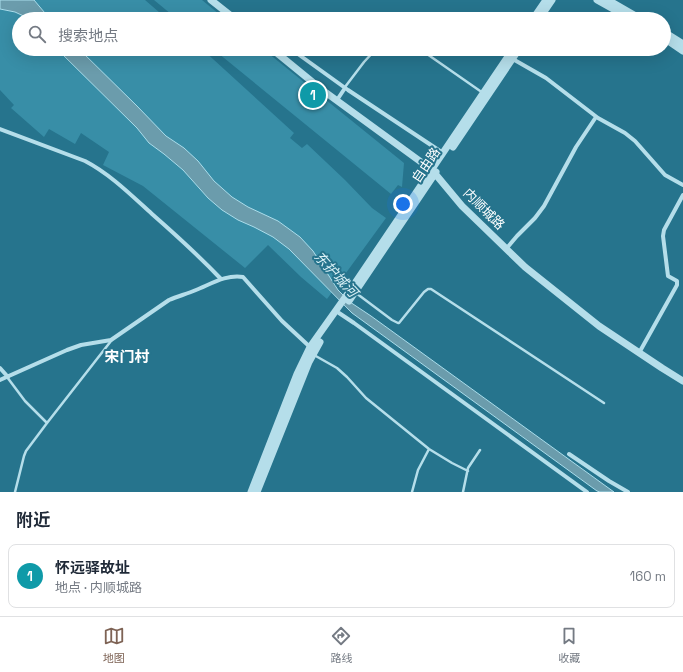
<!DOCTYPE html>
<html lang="zh">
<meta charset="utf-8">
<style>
:root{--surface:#fff;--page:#f6f6f7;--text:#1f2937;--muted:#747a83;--line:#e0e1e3;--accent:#7e6355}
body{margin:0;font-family:"Space Grotesk","Noto Sans SC",sans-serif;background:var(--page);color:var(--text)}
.you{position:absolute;left:403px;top:204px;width:14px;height:14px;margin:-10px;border:3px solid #fff;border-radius:50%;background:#1a73e8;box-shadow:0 0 0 6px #1a73e833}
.badge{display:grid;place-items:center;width:26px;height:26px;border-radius:50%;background:var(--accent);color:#fff;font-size:13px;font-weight:700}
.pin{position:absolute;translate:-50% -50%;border:2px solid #fff;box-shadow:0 1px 4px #0006}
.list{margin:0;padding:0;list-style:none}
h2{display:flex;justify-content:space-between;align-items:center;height:52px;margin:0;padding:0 16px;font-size:17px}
h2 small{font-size:13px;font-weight:400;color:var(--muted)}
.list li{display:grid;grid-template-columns:26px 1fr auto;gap:12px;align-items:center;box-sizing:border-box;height:64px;margin:0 8px 8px;padding:0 8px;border:1px solid var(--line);border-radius:8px}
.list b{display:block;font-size:15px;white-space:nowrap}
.list p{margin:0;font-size:13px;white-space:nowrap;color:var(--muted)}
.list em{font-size:13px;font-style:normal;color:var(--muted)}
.icon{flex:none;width:22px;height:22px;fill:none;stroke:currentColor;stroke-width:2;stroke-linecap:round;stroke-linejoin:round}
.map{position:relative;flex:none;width:683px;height:492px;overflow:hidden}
.search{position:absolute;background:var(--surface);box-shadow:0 4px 16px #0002;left:12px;right:12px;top:12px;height:44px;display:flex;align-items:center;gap:10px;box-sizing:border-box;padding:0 14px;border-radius:22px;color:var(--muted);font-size:15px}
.sheet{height:124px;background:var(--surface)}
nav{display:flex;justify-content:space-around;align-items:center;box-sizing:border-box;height:56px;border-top:1px solid var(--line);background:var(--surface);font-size:11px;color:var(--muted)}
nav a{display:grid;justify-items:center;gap:2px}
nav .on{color:var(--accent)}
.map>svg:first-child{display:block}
</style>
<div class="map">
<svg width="683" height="492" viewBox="0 0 683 492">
<rect width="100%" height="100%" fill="#26748d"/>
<path fill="#388ea7" d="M0,0h145l22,19h-148v30h168l1,1 14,-1 92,84 -4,5 12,10 5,-4 38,36 27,28 14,10 -59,81 -26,-22 -33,-32 -23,23 -102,-82 -40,-21 6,-13 -28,-19 -6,11 -26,-15 -5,8 -33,-29 3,-3 -14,-15z
M154,0h48l23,19h-48z
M213,49h50l141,114 -2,24 -4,-2 -7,9z"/>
<path fill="#6b9cac" stroke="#aaddeb" d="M0,0h34l16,19h-20l-15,-7 -15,-3z
M57,49h22l58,57 29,30 18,12 14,13 16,20 18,16 16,10 30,14 22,16 13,14 25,39 12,12 21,14 243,176h-14l-3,-1 -245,-178 -63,-64 -16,-12 -19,-10 -16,-7 -16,-10 -14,-12 -25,-28 -19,-16 -15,-11 -12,-15z"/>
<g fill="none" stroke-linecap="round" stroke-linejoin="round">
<path stroke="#b5deea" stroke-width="2.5" d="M427,54l56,39
M345,87l19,-25 12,-13
M356,293l36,27 6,3h1l25,-31 4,-3h3l173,114
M314,355l23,13 10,9 19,21 63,51 23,14 16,8
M7,377l18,24 22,22
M15,492l9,-36 2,-5 21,-28 64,-82
M412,492l6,-22 11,-21
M463,492l5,-24 12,-18"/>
<path stroke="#b5deea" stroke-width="4" d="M291,49l57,41 95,63
M511,58l35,20 52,40 27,15 10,8 30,34 18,10
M337,100l8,-12
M0,129l85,32c25,13 46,34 67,53 24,21 47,42 69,65
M506,249l11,-13 18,-18 9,-12 32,-59 20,-30
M339,313l15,10 233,169
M639,353l38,-68v-4l-9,-5 -5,-40 1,-6 19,-35
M0,368l8,9
M0,380l67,-30 14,-5 30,-5 58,-40c9,-4 18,-6 27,-10 15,-6 31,-16 47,-13l39,44 28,26
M569,454l40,27 19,11"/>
<path stroke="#b5deea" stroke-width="7" d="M211,0l24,19
M597,0l34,19
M608,0l33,19
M533,19l13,-19
M539,19l13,-19
M664,32l19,12
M664,38l19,13
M272,49l49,40 111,81 30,36 63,61 74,59 63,42 21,13
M453,147l66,-98
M349,301l87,-129
M251,492l46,-118 13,-27 39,-55 164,-243
M257,492l52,-130 11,-20"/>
</g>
<g text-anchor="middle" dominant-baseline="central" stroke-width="4" stroke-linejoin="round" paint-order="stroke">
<g font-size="13" fill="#fff" stroke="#26748d">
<text transform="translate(426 165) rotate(-56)">自由路</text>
<text transform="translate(484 209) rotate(45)">内顺城路</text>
</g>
<g font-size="14" font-style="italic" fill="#daf1f7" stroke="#26748d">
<text transform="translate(336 274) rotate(47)">东护城河</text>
</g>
<g font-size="15" font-weight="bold" fill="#fff" stroke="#26748d">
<text x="127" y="356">宋门村</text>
</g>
</g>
</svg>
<div class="you"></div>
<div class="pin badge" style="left:313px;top:95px;background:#0f9aa8">1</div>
<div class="search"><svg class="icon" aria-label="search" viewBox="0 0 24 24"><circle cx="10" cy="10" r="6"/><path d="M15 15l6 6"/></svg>搜索地点</div>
</div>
<section class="sheet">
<h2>附近<small></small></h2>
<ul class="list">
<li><span class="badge" style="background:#0f9aa8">1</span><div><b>怀远驿故址</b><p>地点 · 内顺城路</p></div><em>160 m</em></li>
</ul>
</section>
<nav>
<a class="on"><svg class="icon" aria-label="map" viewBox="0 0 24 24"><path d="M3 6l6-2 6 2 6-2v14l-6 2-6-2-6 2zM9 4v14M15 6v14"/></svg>地图</a>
<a><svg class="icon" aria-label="directions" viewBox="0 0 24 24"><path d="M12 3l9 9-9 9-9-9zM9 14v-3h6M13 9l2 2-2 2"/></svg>路线</a>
<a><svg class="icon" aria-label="saved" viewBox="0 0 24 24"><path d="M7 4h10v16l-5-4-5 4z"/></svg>收藏</a>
</nav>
